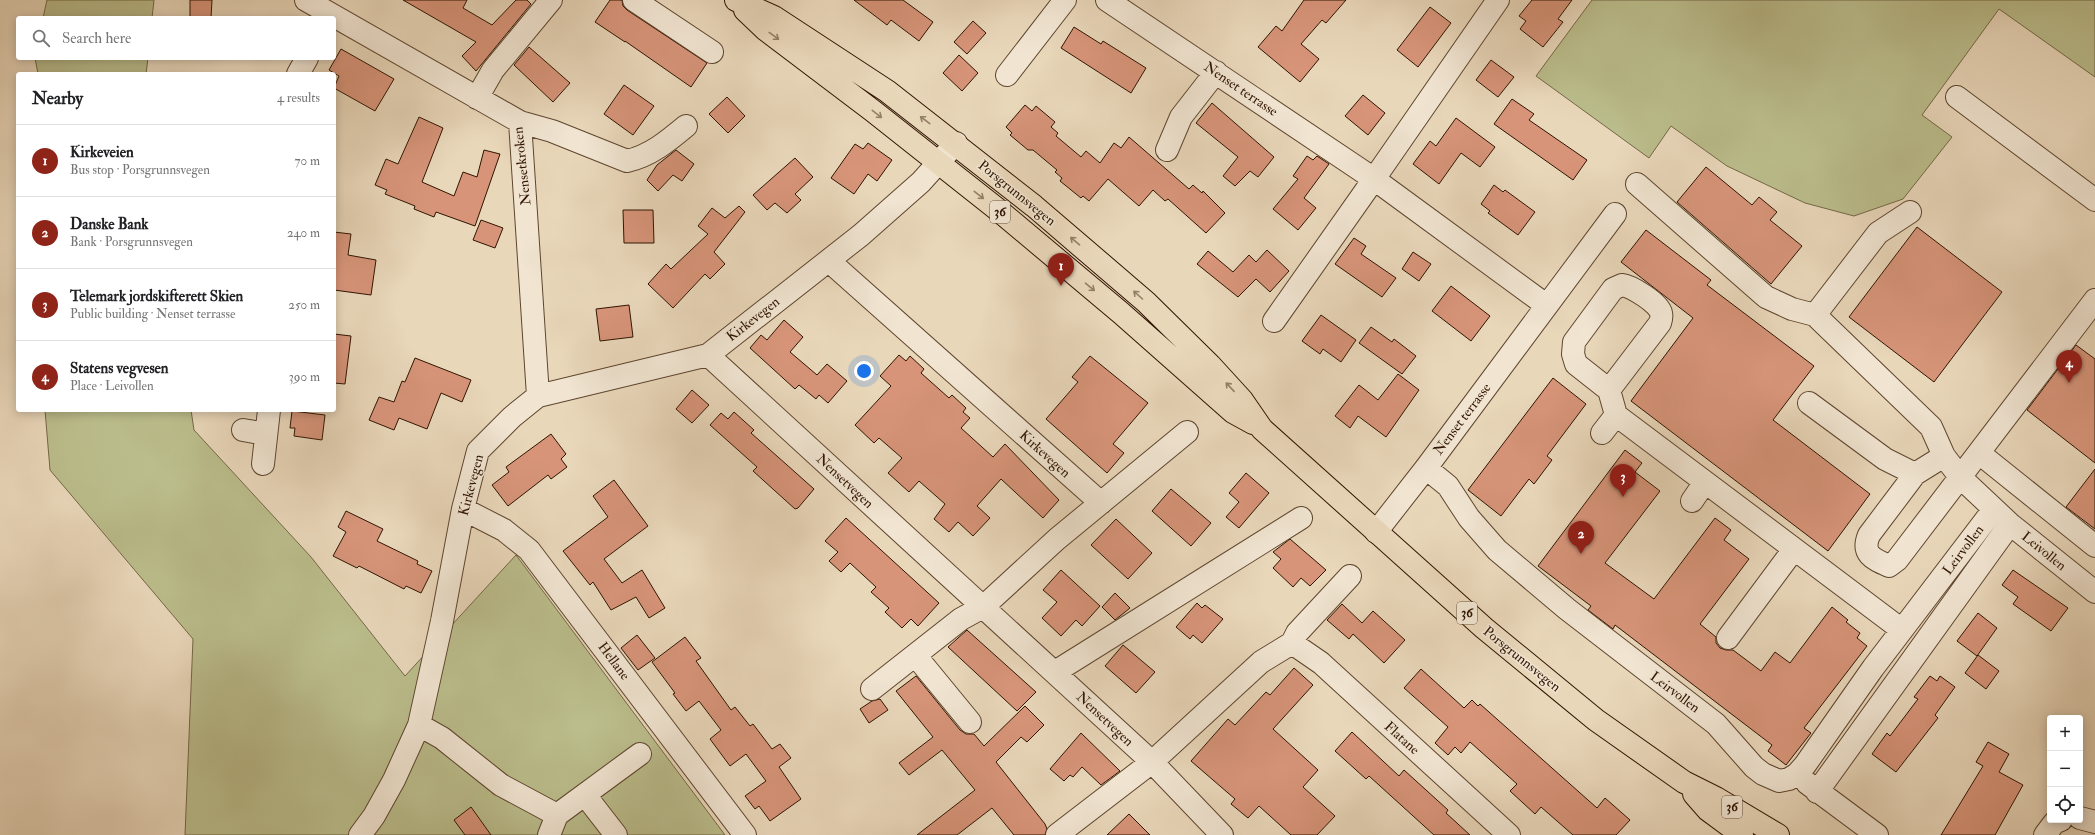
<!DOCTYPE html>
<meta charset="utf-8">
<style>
:root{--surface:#fff;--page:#f6f6f6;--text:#202124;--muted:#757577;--line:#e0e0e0;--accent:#8f2418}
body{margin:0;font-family:"IM FELL Double Pica",serif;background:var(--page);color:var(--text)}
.controls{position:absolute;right:12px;bottom:12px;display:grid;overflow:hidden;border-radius:4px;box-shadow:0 2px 10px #0003}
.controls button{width:36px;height:36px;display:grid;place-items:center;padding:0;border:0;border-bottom:1px solid var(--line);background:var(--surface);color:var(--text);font:20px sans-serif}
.you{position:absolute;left:864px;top:371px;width:14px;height:14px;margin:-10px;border:3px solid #fff;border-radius:50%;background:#1a73e8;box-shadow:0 0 0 6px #1a73e833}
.badge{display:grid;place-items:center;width:26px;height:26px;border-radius:50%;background:var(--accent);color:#fff;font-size:13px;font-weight:700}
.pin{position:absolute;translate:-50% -33px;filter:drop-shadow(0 1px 2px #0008)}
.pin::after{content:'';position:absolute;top:21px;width:14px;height:12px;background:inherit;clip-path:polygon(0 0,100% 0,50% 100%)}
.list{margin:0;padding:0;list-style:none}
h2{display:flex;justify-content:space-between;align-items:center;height:52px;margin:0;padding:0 16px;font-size:17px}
h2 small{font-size:13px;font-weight:400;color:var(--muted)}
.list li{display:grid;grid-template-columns:26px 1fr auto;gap:12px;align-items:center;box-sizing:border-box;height:72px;padding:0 16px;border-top:1px solid var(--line)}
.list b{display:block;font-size:15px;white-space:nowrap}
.list p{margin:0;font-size:13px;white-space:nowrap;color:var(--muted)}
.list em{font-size:13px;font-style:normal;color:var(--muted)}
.icon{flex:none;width:22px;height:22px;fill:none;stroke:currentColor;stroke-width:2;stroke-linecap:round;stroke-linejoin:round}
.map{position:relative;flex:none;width:2095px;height:835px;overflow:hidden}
.search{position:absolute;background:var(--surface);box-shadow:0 2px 10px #0003;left:16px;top:16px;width:320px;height:44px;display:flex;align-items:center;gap:10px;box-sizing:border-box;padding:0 14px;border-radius:4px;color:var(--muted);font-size:15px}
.panel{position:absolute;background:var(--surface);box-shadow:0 2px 10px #0003;left:16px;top:72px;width:320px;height:340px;border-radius:4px}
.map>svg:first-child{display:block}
</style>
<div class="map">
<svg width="2095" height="835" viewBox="0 0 2095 835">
<rect width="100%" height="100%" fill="#e9d7ba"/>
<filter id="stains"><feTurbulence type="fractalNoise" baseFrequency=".005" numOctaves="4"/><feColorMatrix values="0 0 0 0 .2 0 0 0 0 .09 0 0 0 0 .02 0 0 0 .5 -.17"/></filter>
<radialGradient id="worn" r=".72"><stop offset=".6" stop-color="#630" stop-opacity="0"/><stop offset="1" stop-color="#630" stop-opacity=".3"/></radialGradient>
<path fill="#bbbd8c" stroke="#756846" d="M47,0h107l-2,18h-109z
M1592,0h503v77l-96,-68 -77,106 30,22 -49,62 -49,17 -49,-13 -78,-37 -56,-40 -22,32 -113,-82z
M35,58h113l-2,16h-108z
M45,410h146l3,20 117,127 94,119 111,-121 209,280h-540l8,-196 -143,-169z"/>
<path fill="#d79479" stroke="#2f1400" d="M190,0h22l-1,18h-21z
M403,0h64l-4,8 29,17 24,-25h11l4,4 -55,67 -14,-15 14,-14z
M610,0h12l1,6 4,4 80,53 -16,24 -66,-46v1l-30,-20z
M854,0h49l30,22 -14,19 -28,-21 -4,5z
M1304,0h42l-20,23 -4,-3 -21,24 18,15 -19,23 -42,-35 18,-21 6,5z
M1532,0h40l-14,19 5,3 -20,25 -23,-18 6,-8 -7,-5z
M1430,7l21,16 -33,44 -21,-17z
M973,21l13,12 -19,21 -13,-12z
M1074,27l27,17 2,-3 43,27 -15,25 -70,-45z
M529,47l41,36 -17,19 -39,-37z
M341,49l53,30 -19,32 -41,-23 5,-12 -10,-6z
M959,55l19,18 -16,18 -19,-18z
M1491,60l23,17 -16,20 -22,-17z
M624,85l30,21 -21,29 -29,-21z
M1363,95l22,18 -17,22 -23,-19z
M727,97l18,19 -17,17 -19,-19z
M1512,99l22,15 -5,6 58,40 -14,20 -79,-56z
M1212,103l62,54 -16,20 -8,-6 -15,15 -12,-10 15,-19 -42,-34z
M1025,105l7,6 4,-5 19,16 -4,5 7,6 -2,3 25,21 5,-6 14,12 14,-20 7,5 8,-11 60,52 4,-4 9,8 1,-2 22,22 -19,20 -38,-34 -3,2 -12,-11 -14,16 -31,-27 -19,22 -6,-5 -2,2 -21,-17 2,-3 -7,-6 2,-2 -24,-20h-5l-18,-15 2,-2 -6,-6z
M419,117l24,11 -21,54 32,14 9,-24 14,5 7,-27 16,4 -25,72 -39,-14 -2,5 -20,-8 1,-3 -30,-12 2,-4 -12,-5 11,-26 12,5z
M1456,118l39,29 -15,20 -19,-14 -22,31 -26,-20 17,-23 6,5z
M868,143l24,17 -15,21 -9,-7 -14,20 -23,-16 24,-34 8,5z
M676,150l18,14 -12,17 -9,-6 -15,16 -11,-11 10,-15z
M1307,156l6,4 4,-4 12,8 -25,34 12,10 -18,22 -25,-21 25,-30 -5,-3z
M795,158l18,19 -18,17 6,6 -14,13 -12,-10 -8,7 -14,-15z
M1706,167l46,38 7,-8 18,15 -7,8 32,26 -31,38 -94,-82z
M1494,185l9,7 2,-2 30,22 -17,23 -30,-22 2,-2 -9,-7z
M739,206l6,6 -31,40 11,12 -15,15 -5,-5 -32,34 -25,-24 18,-20 5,5 37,-35 -10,-8 14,-18 13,10z
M623,210h30l1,33h-30z
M481,220l22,8 -8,20 -22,-8z
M1917,227l85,65 -68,90 -85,-65z
M1646,230l65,50 -4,5 107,81 -41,54 97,74 -42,57 -197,-150 62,-83 -72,-56z
M334,232l17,2 -3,21 28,5 -5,35 -37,-5z
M1354,238l12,8 -5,8 35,24 -14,19 -47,-33z
M1267,250l22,21 -19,21 -14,-13 -18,18 -41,-33 11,-13 25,21 16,-17 7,7z
M1413,252l18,12 -12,17 -17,-12z
M1451,286l39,30 -19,25 -39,-30z
M629,305l4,32 -33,4 -4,-32z
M1321,315l35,25 -15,22 -18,-13 -3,5 -18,-13z
M784,320l19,17 -13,15 27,23 10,-11 20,17 -19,22 -9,-8 -3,4 -17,-14 -4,4 -45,-41 11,-13 6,5z
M1371,327l21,15 2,-3 22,17 -14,18 -43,-31z
M334,334l17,2 -6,48 -11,-1z
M2076,345l19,14v104l-68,-53z
M899,355l7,6 4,-5 14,13 -3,4 28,25 3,-3 14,13 -3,4 7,6 -9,10 32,29 12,-13 54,56 -16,18 -42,-39 -24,27 13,12 -17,18 -15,-14 -9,10 -15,-13 11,-15 -26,-23 -10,11 -21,-19 14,-15 -23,-20 -5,5 -19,-18 36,-39 -11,-10z
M1090,356l58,47 -35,41 11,9 -17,20 -61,-54 32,-37 -6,-5z
M415,358l56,22 -9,22 -21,-9 -14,36 -28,-11 -5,12 -25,-10 10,-23 15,5 8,-21 3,1z
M1398,374l21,16 -33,47 -28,-21 -8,12 -15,-12 24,-31 19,15z
M1553,378l33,26 -39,52 5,4 -18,24 -5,-5 -28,37 -33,-26z
M692,390l17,15 -17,18 -16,-14z
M292,411l33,4 -3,25 -28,-4 1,-8h-5z
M734,412l20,18 -3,3 63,56 -16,19 -3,1 -42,-38 4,-4 -47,-42 11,-12 7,6z
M551,434l15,20 -5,5 6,8 -16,12 -3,-4 -40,31 -16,-21 17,-13 -3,-5z
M1625,450l17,13 -7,9 25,19 -55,72 49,36 61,-81 16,12 -7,10 25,19 -49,65 16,13v6l4,5 6,2h7l28,21 14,-19 15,11 42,-56 16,13 -2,2 14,11 -3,5 10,8 -63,82 7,5 -25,32 -18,-14 4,-6 -157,-120 -2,4 -25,-19 3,-4 -53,-40z
M2095,469v60l-29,-22z
M1246,473l23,20 -30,35 -13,-11 13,-15 -10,-9z
M614,480l34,46 -44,33 18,24 20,-13 23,38 -16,10 -13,-21 -25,13 -18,-28 -3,3 -27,-34 45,-34 -15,-21z
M1171,489l40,34 -20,23 -39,-35z
M346,511l37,18 -6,12 41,20 -1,3 15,7 -11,22 -15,-7 -2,3 -45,-23 -2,2 -24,-12 13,-24 -8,-5z
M846,518l93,85 -21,23 -7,-7 -9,9 -17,-16 4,-4 -18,-16 5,-5 -26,-24 -9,9 -12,-11 9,-9 -13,-11z
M1116,519l36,34 -24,26 -37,-34z
M1290,539l36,31 -16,16 -9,-8 -8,9 -20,-19 8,-9 -8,-7z
M1061,570l39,36 -18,20 -6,-6 -15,16 -19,-18 15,-16 -14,-12z
M2013,570l55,38 -17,23 -38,-27 5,-7 -16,-12z
M1115,593l15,15 -15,12 -13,-13z
M1197,603l5,5 3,-3 18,14 -21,24 -9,-8 -3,4 -14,-12z
M1342,604l20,19 11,-12 32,29 -21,23 -31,-29 -4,5 -22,-19z
M1978,613l19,15 -20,28 -20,-15z
M967,630l69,62 -19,19 -69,-64z
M637,635l18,23 -17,12 -17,-22z
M685,637l16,21 -5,3 35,49 4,-3 15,19 3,-2 19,25 8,-5 11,14 -12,9 22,32 -31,22 -11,-15 -4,3 -10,-13 21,-15 -20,-27 -16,12 -20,-27 11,-9 -22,-29 -13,10 -13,-17 2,-1 -23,-31z
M1123,645l32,27 -19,21 -31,-27z
M1978,655l21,16 -13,18 -21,-16z
M1294,668l19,17 -40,44 45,41 -15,17 32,29 -18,19h-26l-32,-29 -11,12 -17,-14 4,-5 -44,-38 37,-42 7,6 31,-33 4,3z
M1421,669l43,39 8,-8 6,6 2,-2 117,104 8,-10 25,22 -14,15h-43l-32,-28 -6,7 -25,-23 7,-7 -47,-42 -9,11 -6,-6 -7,8 -13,-12 13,-16 -44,-39z
M916,676l44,54 6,4h8l10,12 41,-40 19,19 -17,17 -6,-5 -25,25 49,62 2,5 -2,6h-31l-22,-27 -35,27h-40l58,-45 -33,-40 -33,25 -10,-12 34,-26 -37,-46z
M1930,676l7,5 3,-5 15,11 -20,28 3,3 -42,54 -24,-18 15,-21 3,3 28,-37 -4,-2z
M880,699l8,11 -19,13 -9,-14 12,-8z
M1352,732l47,44 5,-6 44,40 -2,3 24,22h-36l-65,-59 -3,3 -31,-28z
M1081,733l39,38 -19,14 -19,-18 -9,10 -3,-2 -6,6 -14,-12z
M1988,742l21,12 -10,18 24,13 -28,50h-54l42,-69 -7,-4z
M471,807l20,28h-26l-11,-15z
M1129,814l21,21h-43z"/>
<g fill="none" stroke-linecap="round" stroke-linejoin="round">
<defs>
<path id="minor" d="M306,0l214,122 18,274
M634,0l78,52
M1107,0l267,179 -100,142
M1498,0l-124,179 172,126
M298,74l9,-16
M1007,75l58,-75
M1957,97l138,103
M477,98l16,-28 58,-70
M520,122l32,9 75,30c23,-5 41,-20 59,-35
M1167,150l14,-33 35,-45
M1637,184l129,113 26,12 23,6 116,112 13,29 16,21 50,47 85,68
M829,261l272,242
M1815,315l63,-82 32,-21
M708,355l444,407 70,73
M1609,390l51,-67c1,-3 2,-7 1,-10 -2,-10 -30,-27 -39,-28l-9,4 -39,53 -1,12 3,10 33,26 7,25
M1809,403l76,56 30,15 29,-18
M243,430l23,4
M1602,433l14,-18 286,215
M1979,453l116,93
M263,464l6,-54
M1426,468l22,18 21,32 28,32 70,59 149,115 38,43 9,7 16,7 10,-2 8,-5 8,-9 68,-97 121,-159
M1915,474l-46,61c-8,19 4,24 20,31l8,-6 198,-260
M1692,501l13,-19
M463,509l41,21 25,20 216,285
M1376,532l50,-64 189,-254
M1728,638l66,-89
M1292,643l29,20 188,172
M915,655l55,67
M1055,672l246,-154
M872,689l89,-70 22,-12 74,-68 130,-107
M419,725l23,13 59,47 56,30
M1807,783l70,52
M1817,792l193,-268
M585,795l31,40
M2080,818l15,4
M360,835l14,-19 20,-36 25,-55 23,-104 21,-112 15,-58 34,-34 26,-21 170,-41 153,-120 60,-53 35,-39
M549,835l8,-20 83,-61
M1057,835l95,-73 109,-100 31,-19 5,-10 53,-57
M2045,835l9,-12 7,-3"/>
<path id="highway" d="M736,0l38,17 113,74 147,115 112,96 64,63 32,35 20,29 222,199 112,92 88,62 32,16 62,37
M745,10l21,20 107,81 124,98 124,104 112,99 20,11
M1694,794l14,16 34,25"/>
</defs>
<use href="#minor" stroke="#5e452e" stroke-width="24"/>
<use href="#highway" stroke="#2f1400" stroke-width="24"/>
<use href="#minor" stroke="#f1e5d2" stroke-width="22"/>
<use href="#highway" stroke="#e9d7ba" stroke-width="22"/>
</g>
<defs><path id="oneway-shaft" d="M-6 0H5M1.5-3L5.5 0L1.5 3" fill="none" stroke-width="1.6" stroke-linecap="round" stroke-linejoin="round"/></defs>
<g stroke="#957f66">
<use href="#oneway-shaft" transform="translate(774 36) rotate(36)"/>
<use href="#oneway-shaft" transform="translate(877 114) rotate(38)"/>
<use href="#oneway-shaft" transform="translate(925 120) rotate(-143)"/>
<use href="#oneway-shaft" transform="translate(979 195) rotate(38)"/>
<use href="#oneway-shaft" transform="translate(1075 241) rotate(-140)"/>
<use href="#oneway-shaft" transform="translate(1090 287) rotate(40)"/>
<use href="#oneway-shaft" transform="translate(1138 295) rotate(-138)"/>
<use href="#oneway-shaft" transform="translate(1230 387) rotate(-133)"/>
</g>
<g text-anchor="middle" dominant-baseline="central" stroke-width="3" stroke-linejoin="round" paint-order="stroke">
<g fill="#f1e5d2" stroke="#69533f" stroke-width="1">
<rect x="990" y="201" width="20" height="22" rx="3"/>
<rect x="1457" y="602" width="20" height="22" rx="3"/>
<rect x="1722" y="796" width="20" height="22" rx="3"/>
</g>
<g font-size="13" font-weight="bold" fill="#2f1400">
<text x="1000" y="212">36</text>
<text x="1467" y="613">36</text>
<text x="1732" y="807">36</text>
</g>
<g font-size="14" fill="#2f1400" stroke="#f1e5d2">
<text transform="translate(1241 89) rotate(34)">Nenset terrasse</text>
<text transform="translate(522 166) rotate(-96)">Nensetkroken</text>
<text transform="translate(1017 193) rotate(39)">Porsgrunnsvegen</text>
<text transform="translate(753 319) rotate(-38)">Kirkevegen</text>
<text transform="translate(1462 419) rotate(-53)">Nenset terrasse</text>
<text transform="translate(1045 454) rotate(42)">Kirkevegen</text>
<text transform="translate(845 481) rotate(43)">Nensetvegen</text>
<text transform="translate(471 485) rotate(-75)">Kirkevegen</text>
<text transform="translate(1963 550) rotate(-53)">Leirvollen</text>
<text transform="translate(2044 551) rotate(39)">Leivollen</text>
<text transform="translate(1522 659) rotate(39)">Porsgrunnsvegen</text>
<text transform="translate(614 661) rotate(53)">Hellane</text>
<text transform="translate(1675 692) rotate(37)">Leirvollen</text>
<text transform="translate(1105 719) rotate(43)">Nensetvegen</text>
<text transform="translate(1402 738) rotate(42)">Flatane</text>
</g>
</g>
<rect width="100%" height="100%" filter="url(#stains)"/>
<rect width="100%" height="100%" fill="url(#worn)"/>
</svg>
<div class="controls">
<button>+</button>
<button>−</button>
<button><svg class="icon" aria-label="locate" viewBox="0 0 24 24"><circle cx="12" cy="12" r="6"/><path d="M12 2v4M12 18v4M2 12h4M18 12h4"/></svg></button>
</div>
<div class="you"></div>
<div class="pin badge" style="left:1061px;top:286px">1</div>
<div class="pin badge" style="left:1581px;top:554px">2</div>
<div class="pin badge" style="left:1623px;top:497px">3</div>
<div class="pin badge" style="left:2069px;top:383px">4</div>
<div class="search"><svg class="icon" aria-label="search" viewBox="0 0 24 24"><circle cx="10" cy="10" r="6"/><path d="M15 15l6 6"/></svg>Search here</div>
<section class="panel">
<h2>Nearby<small>4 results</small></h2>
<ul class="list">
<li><span class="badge">1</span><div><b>Kirkeveien</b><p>Bus stop · Porsgrunnsvegen</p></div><em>70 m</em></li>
<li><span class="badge">2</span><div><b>Danske Bank</b><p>Bank · Porsgrunnsvegen</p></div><em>240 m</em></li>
<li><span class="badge">3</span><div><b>Telemark jordskifterett Skien</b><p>Public building · Nenset terrasse</p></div><em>250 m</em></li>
<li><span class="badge">4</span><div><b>Statens vegvesen</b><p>Place · Leivollen</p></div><em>390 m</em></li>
</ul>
</section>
</div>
